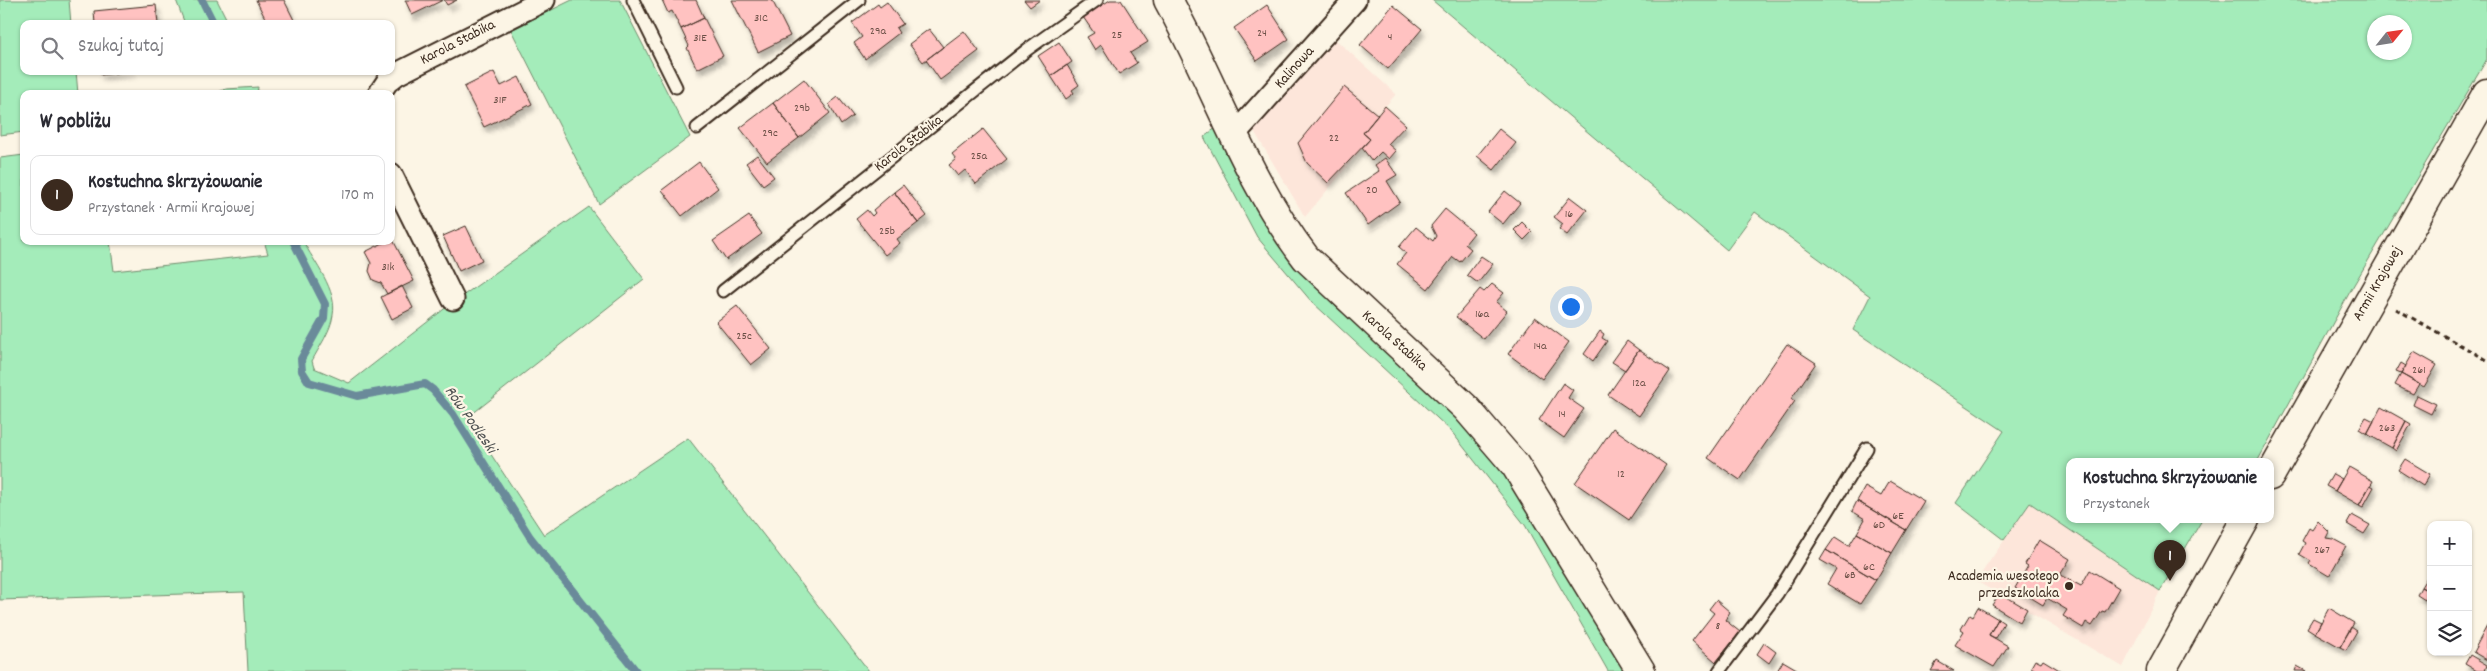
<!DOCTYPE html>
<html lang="pl">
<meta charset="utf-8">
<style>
:root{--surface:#fff;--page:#f2f2f3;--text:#2b2b33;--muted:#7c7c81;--line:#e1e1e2;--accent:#3b2a1e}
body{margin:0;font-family:Dekko,sans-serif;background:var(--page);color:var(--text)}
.controls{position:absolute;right:15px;bottom:15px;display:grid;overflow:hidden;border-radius:10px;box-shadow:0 1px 4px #0004}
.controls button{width:45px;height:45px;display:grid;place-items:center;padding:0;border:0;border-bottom:1px solid var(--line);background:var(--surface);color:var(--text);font:25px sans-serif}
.compass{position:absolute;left:2367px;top:15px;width:45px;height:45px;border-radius:50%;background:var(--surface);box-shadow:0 1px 4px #0004;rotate:60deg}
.you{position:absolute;left:1570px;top:306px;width:18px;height:18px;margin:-12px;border:4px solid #fff;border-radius:50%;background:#1a73e8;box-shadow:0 0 0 8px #1a73e833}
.badge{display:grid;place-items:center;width:32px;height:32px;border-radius:50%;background:var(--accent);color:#fff;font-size:16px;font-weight:700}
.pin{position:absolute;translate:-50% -41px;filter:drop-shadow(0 1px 2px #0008)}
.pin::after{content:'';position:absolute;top:26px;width:18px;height:15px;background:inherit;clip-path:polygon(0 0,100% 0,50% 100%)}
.popup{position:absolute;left:2066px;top:458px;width:208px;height:65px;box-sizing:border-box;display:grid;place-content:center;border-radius:10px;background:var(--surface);filter:drop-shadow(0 1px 4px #0005);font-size:16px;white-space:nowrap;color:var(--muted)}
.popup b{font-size:19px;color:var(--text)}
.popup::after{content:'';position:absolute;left:50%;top:100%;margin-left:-10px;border:10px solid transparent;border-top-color:var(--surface)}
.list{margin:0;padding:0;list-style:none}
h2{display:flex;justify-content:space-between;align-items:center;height:65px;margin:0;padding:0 20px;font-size:21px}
h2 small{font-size:16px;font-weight:400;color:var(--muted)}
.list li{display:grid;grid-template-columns:32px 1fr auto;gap:15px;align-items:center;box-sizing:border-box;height:80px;margin:0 10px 10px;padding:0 10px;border:1px solid var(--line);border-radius:10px}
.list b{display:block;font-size:19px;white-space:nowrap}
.list p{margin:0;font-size:16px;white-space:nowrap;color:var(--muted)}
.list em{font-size:16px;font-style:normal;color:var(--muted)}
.icon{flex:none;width:28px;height:28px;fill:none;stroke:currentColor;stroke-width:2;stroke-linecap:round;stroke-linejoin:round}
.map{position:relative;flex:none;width:2487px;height:671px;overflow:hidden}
.search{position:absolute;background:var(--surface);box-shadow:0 1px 4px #0004;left:20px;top:20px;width:375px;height:55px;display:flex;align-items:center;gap:12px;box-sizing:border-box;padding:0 18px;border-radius:10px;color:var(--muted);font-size:19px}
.panel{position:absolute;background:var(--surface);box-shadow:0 1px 4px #0004;left:20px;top:90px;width:375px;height:155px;border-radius:10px}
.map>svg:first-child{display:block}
</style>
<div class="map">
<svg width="2487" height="671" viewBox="0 0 2487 671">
<defs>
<filter id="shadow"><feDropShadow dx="3" dy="5.5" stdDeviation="2.5" flood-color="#0004"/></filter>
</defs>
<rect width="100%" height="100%" fill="#fcf5e5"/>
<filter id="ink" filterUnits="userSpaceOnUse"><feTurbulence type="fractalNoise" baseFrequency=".02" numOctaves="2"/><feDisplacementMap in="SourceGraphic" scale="10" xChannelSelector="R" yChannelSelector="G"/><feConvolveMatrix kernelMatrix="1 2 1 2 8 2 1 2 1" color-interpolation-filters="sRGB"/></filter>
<g filter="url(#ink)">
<path fill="#fde6da" d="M1334,38l62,56 -33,38 7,7 -65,78 -51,-86z
M2030,503l130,88 -37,76 -147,-86z"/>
<path fill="#a4ecba" stroke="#708b6c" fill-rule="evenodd" d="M0,0h69l2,24h-47v47h52l2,23h-54v38l-24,3z
M176,0h41l12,24h-44z
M572,0h48l70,137 -91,67 -88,-174z
M1432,0h1055v59l-135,229 -95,174h-187v58h132l-42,71 -130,-88 -26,37 -48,-37 48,-72 -151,-101 17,-34 -115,-84 -28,38zM2374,22h30v30h-30z
M258,87l-1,7h-44l13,-5z
M1217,127l26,55 42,71 51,54 102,89 34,39 43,54 110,182h-17l-83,-146 -74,-94 -140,-130 -54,-64 -53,-100z
M24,155v86h86l4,30 154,-17 -4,-13h39c11,21 35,50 30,74 -2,16 -14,32 -21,46l2,7 35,15 99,-77 141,-99 55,72 -177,139 77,117 144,-97 181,233h-621l-4,-79 -244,8v-442z"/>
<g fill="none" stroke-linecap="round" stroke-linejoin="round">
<path stroke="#6b8a9a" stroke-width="8" d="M202,0l12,24
M293,241l32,63 -1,14 -23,41 1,12 7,11 48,14 68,-12 8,6 20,24 77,123 106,134"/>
</g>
<path fill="#ffc2c1" stroke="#3b2a1e" filter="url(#shadow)" d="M256,0h28l12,24h-28z
M405,0h38l-31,15z
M444,0h13l-10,5z
M662,0h34l8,18 -23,11 -9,-18 -4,2z
M732,0h40l18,36 -32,16z
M1024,0h16l-10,7z
M1110,0h11l27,42 -18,11 7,10 -18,11 -18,-29 -6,5 -8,-13 7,-4 -11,-16z
M887,2l16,22 -7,4 3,5 -34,26 -11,-16 8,-6 -10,-14 26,-19 2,3z
M156,5l2,19h-63l-1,-13z
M1267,5l22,34 -32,22 -23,-33z
M1393,5l29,24 -34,40 -28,-24z
M704,18l19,38 -26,13 -10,-21 2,-2 -8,-17z
M929,29l14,18 -20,15 -14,-18z
M964,31l15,20 -39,29 -14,-20z
M1059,42l13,20 -21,14 -13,-20z
M1067,65l12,20 -7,5 2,3 -8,6 -15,-23z
M100,71h33l-32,4z
M494,72l7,14 18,-9 13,27 -48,23 -20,-40z
M804,79l26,34 -31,25 -26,-35z
M1344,87l34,28 -15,18 7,6 -42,44 -21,-20 -9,-20z
M838,97l15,19 -12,9 -12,-21z
M773,103l26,35 -32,24 -27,-34z
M1385,106l21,19 -18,19 8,7 -7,8 -8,-7 -9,9 -10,-13 8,-9 -7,-6z
M983,129l24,30 -31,25 -11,-14 -7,6 -9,-11 7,-6 -4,-5z
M1499,129l17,14 -22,27 -17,-14z
M757,155l17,22 -11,8 -17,-22z
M1385,158l12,17 -10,6 13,21 -32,23 -22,-32 33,-22 -4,-6z
M699,162l19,26 -36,28 -20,-26z
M903,185l24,31 -9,7 -24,-31z
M1505,191l15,12 -17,21 -15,-12z
M894,192l24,31 -21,16 3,4 -15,12 -29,-36 11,-9 5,6 3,-3 -2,-3z
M1570,197l17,13 -20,25 -8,-6 4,-5 -9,-7z
M1445,209l29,24 -9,11 6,5 -11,13 -7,-5 -25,32 -31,-25 9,-11 -7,-6 17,-20 17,14 3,-5 -5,-10z
M749,216l13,18 -36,26 -13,-19z
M1522,222l10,10 -8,8 -10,-10z
M466,226l16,34 -23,11 -16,-35z
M392,238l22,43 -27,13 -6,-11 -8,-3 -4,-9 2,-8 -6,-11 22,-11h4z
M1481,256l12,8 -15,19 -11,-8z
M1492,284l12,9 -8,9 11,9 -23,28 -28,-22 24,-28 4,3z
M402,286l11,22 -21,11 -11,-22z
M737,306l34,43 -20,16 -35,-43z
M1535,317l34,25 -27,37 -34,-25z
M1600,331l4,3 -2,4 5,3 -14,20 -9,-7z
M1627,341l12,9 -14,20 -13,-8z
M1787,344l29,19 -25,36 4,2 -55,79 -32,-22z
M1639,350l31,21 -31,45 -31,-21z
M2414,352l23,13 -13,22 -23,-13z
M2401,363l5,3 -5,8 -5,-2z
M2401,374l18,10 -6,10 -18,-9z
M1563,383l10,7 -5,8 16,11 -20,29 -25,-18z
M2417,395l19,9 -5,10 -18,-9z
M2381,407l25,14 -14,27 -25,-14z
M2366,417l8,4 -7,13 -8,-5z
M2406,421l5,3 -15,27 -4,-3z
M1613,428l53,37 -37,55 -54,-37z
M2405,459l25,15 -7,12 -25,-16z
M2349,467l24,14 -14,24 -24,-14z
M2333,474l9,5 -7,12 -9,-5z
M1890,481l34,20 -18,29 -49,-29 8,-14 16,9z
M2370,485l4,2 -11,20 -4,-2z
M1857,501l49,29 -14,23 -35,-20 8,-14 -13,-8z
M2352,515l18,10 -6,9 -17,-10z
M2318,521l11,11 -3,6 7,1 13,7 -17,30 -20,-12 2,-3 -12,-7 6,-11 -3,-2 7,-13 3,2z
M1857,533l35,20 -16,27 -50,-30 9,-13 14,9z
M2039,540l31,19 -10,16 21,11 9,-16 29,18 -14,24 -3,-1 -10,15 -6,-4 -3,6 -20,-12 4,-6 -20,-12 -4,7 -28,-17 13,-22 -3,-2z
M1826,550l50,30 -16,24 -33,-20 9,-15 -16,-9z
M2429,574l2,1v17l-10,-5z
M2421,587l9,5 -5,8 -8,-5z
M2000,593l27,16 -7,13 -28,-17z
M1716,600l14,12 -5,8 15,12 -24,30 -24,-21 22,-28 -5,-4z
M1978,607l20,12 -9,16 19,11 -14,21 -39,-22 9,-14 -3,-2 9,-15 3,2z
M2329,608l25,15 -14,24 -25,-14z
M2313,618l8,4 -6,11 -8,-5z
M1998,619l6,4 -9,15 -6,-3z
M2487,626v34l-14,-8z
M2351,627l6,4 -11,19 -6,-3z
M1764,643l12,9 -7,11 -12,-9z
M2470,655l17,10 -2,6h-8l-12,-7z
M2035,660l6,3 2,-3 18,11h-24l-6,-4z
M1783,661l17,10h-23z
M1937,661l17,10h-23z
M2297,666l9,5h-11z"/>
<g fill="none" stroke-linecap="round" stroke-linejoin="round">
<defs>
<path id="lane" d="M633,0l43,87
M697,128l162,-128
M723,291l305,-242 69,-49
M1719,671l58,-77 90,-146"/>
<path id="street" d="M379,94l8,-12 10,-8 147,-74
M1234,135l121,-135
M391,174l62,125"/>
<path id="secondary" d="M1168,0c47,85 78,180 138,258l160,150 49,57 126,206
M2270,476l217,-383
M2161,671l84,-151"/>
</defs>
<use href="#lane" stroke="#3b2a1e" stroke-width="15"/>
<use href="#street" stroke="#3b2a1e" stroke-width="25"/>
<use href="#secondary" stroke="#3b2a1e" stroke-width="31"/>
<path stroke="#3b2a1e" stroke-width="3" stroke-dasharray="5 4" stroke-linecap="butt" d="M2396,309l91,51"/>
<use href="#lane" stroke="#fcf5e5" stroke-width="11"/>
<use href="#street" stroke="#fcf5e5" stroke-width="21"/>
<use href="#secondary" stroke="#fcf5e5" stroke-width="28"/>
</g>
</g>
<circle fill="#3b2a1e" stroke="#fcf5e5" stroke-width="2" cx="2069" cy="586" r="5"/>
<g text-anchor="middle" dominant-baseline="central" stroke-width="4.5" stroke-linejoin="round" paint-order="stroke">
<g font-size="12" fill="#6c5047">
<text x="761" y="18">31C</text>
<text x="878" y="31">29a</text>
<text x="1262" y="33">24</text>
<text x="1117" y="35">25</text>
<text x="1390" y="37">4</text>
<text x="700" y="38">31E</text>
<text x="500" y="100">31F</text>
<text x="802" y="108">29b</text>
<text x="770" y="133">29c</text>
<text x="1334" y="138">22</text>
<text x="979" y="156">25a</text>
<text x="1372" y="190">20</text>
<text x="1569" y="214">16</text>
<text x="887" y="231">25b</text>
<text x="388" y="267">31k</text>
<text x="1482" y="314">16a</text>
<text x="744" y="336">25c</text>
<text x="1540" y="346">14a</text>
<text x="2419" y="370">261</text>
<text x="1639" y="383">12a</text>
<text x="1562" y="414">14</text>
<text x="2387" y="428">263</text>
<text x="1621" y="474">12</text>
<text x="1898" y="516">6E</text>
<text x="1879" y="525">6D</text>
<text x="2322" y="550">267</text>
<text x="1869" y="567">6C</text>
<text x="1850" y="575">6B</text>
<text x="1718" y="626">8</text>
</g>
<g font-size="15" fill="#3b2a1e" stroke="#fcf5e5">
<text transform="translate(458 43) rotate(-27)">Karola Stabika</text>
<text transform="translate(1295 68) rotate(-48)">Kalinowa</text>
<text transform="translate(909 144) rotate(-38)">Karola Stabika</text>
<text transform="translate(2378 284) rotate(-60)">Armii Krajowej</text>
<text transform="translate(1394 341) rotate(42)">Karola Stabika</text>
</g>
<g font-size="15" fill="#3b2a1e" stroke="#fcf5e5" text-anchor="end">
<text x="2059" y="577">Academia wesołego<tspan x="2059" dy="17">przedszkolaka</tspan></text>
</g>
<g font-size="16" font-style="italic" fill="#4f5252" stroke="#fcf5e5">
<text transform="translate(470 420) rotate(55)">Rów Podleski</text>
</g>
</g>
</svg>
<div class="controls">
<button>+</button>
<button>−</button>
<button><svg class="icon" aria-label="layers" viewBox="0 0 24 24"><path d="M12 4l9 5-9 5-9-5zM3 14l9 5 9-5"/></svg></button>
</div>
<svg class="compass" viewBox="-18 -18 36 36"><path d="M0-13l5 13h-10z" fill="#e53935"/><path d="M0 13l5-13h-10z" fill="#7c7c81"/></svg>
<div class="you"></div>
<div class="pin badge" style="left:2170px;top:581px">1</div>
<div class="popup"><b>Kostuchna Skrzyżowanie</b>Przystanek</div>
<div class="search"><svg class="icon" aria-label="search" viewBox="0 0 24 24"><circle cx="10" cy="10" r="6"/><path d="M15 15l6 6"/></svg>Szukaj tutaj</div>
<section class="panel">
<h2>W pobliżu<small></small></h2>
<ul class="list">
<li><span class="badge">1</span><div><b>Kostuchna Skrzyżowanie</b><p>Przystanek · Armii Krajowej</p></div><em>170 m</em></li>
</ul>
</section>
</div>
